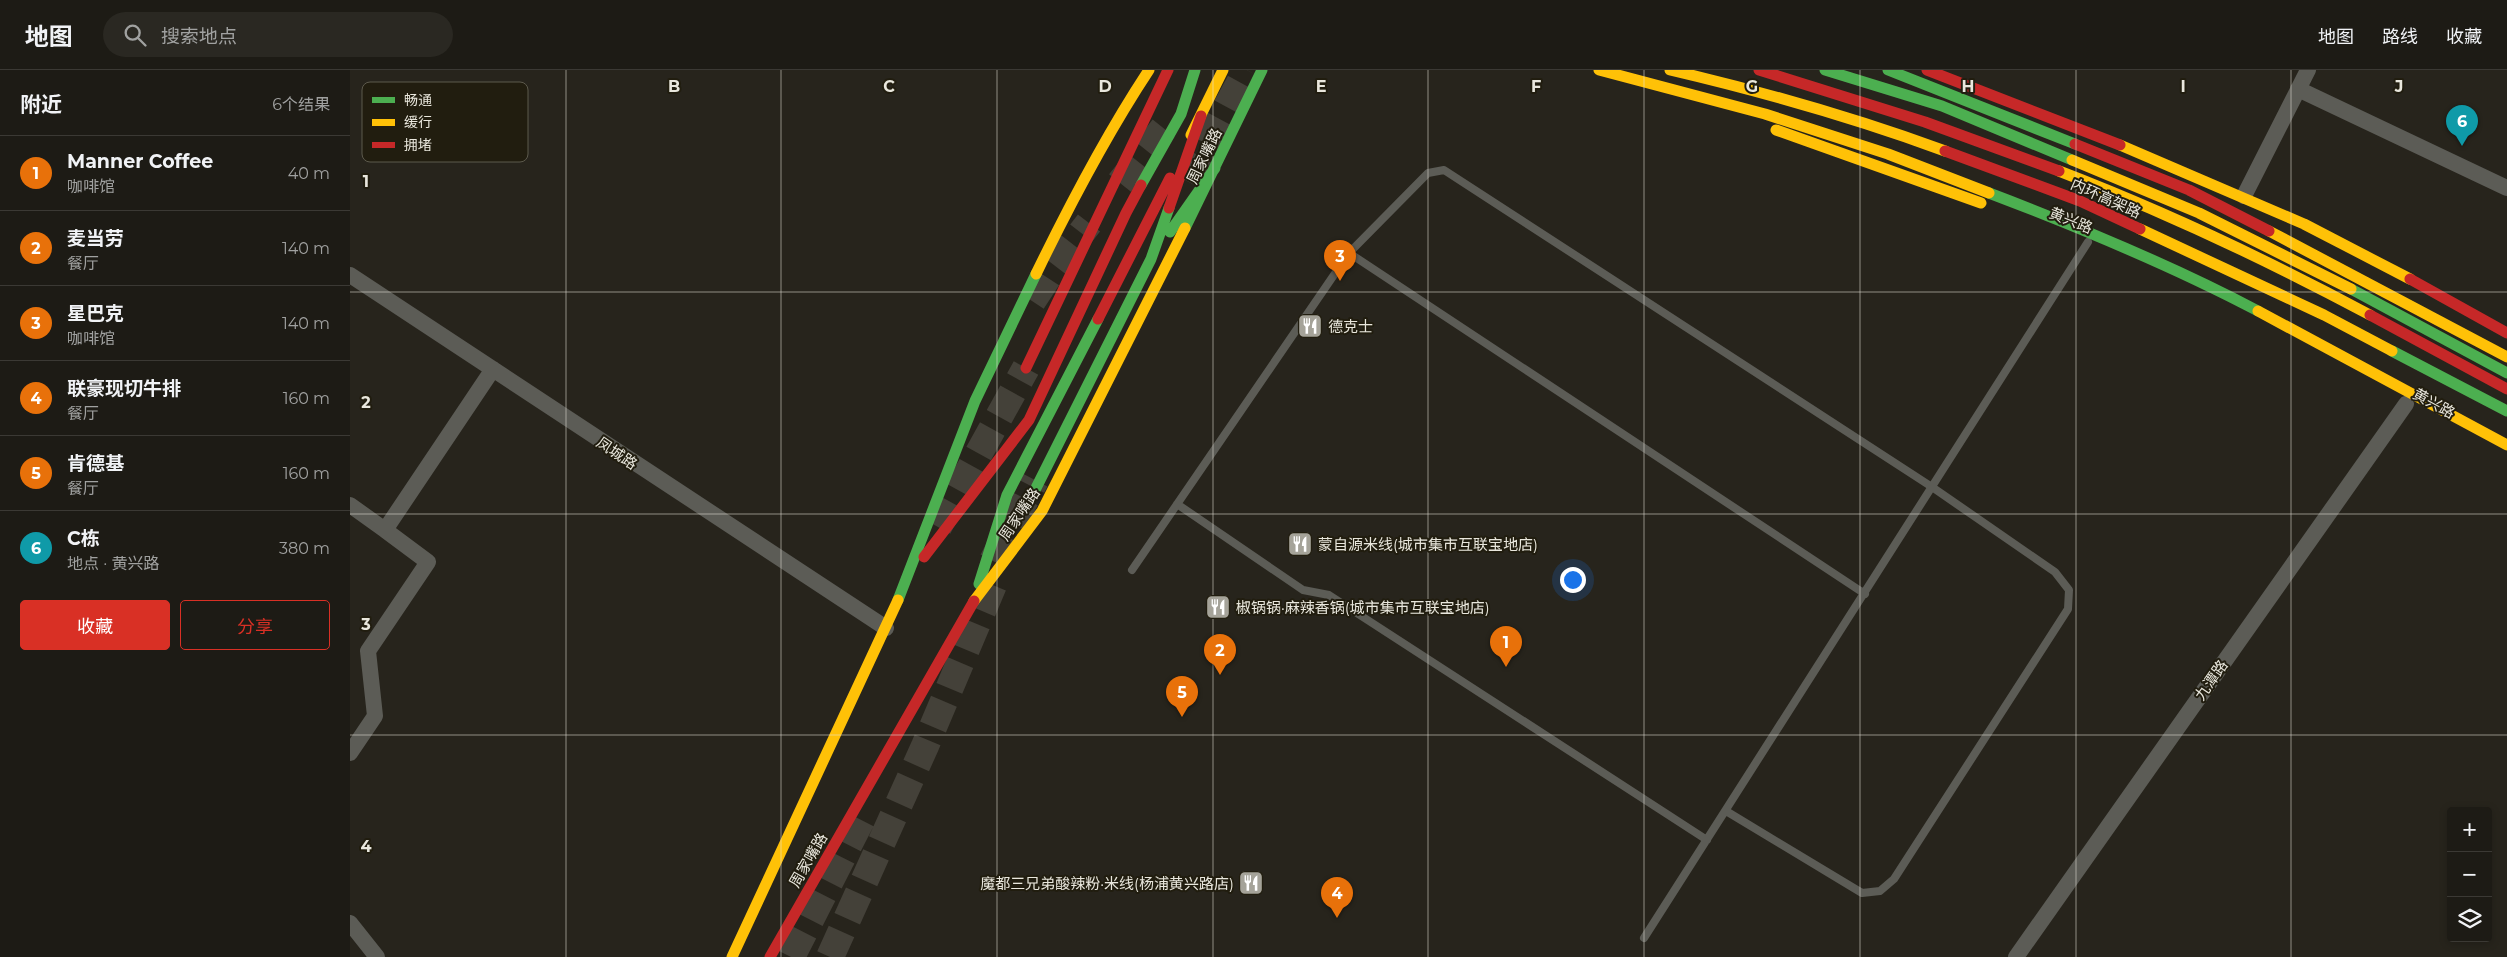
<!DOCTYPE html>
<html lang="zh">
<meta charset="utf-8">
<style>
:root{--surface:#1d1b15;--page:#2a2822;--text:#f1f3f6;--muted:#a0a1a0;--line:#3b3934;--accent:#d93025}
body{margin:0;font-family:Montserrat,"Noto Sans SC",sans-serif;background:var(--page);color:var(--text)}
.controls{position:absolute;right:15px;bottom:15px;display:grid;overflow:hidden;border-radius:5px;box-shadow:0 2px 8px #0003}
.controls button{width:45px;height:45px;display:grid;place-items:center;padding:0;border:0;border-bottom:1px solid var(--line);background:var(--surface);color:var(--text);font:25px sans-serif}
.you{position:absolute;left:1222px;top:509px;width:18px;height:18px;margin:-12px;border:4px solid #fff;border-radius:50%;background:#1a73e8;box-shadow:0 0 0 8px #1a73e833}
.badge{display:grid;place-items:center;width:32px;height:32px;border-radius:50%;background:var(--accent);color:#fff;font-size:16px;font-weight:700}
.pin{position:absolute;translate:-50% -41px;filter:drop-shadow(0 1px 2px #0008)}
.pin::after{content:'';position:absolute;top:26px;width:18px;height:15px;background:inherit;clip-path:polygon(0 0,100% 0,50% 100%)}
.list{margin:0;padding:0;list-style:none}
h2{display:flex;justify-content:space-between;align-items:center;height:65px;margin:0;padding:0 20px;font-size:21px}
h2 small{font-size:16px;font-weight:400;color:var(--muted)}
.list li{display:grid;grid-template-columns:32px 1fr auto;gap:15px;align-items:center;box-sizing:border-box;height:75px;padding:0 20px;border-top:1px solid var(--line)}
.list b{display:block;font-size:19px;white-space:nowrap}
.list p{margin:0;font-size:16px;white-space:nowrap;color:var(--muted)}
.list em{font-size:16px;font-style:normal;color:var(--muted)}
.actions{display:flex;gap:10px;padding:15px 20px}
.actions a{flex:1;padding:11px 0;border:1px solid var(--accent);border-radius:5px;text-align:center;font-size:18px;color:var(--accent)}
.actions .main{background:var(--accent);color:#fff}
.icon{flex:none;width:28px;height:28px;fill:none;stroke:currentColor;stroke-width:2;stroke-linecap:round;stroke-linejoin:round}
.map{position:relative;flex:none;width:2157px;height:887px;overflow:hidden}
header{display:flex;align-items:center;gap:30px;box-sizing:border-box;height:70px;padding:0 25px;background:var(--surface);border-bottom:1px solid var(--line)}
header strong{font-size:24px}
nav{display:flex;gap:28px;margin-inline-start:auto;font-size:18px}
.search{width:350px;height:45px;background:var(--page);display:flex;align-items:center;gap:12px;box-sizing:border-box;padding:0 18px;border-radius:28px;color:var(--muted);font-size:19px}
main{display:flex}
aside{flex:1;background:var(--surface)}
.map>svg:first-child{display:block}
</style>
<header>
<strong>地图</strong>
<div class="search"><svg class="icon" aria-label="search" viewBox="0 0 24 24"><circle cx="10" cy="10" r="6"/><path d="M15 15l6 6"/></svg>搜索地点</div>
<nav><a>地图</a><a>路线</a><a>收藏</a></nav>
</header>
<main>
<aside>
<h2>附近<small>6个结果</small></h2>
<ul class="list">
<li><span class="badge" style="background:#e8710a">1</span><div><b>Manner Coffee</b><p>咖啡馆</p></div><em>40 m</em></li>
<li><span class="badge" style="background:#e8710a">2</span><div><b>麦当劳</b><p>餐厅</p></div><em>140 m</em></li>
<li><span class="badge" style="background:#e8710a">3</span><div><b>星巴克</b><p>咖啡馆</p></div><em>140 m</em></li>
<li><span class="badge" style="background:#e8710a">4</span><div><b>联豪现切牛排</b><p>餐厅</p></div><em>160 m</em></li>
<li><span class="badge" style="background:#e8710a">5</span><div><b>肯德基</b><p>餐厅</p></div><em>160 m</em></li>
<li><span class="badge" style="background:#0f9aa8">6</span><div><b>C栋</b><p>地点 · 黄兴路</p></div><em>380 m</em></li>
</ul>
<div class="actions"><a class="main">收藏</a><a>分享</a></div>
</aside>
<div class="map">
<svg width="2157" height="887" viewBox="0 0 2157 887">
<rect width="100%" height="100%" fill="#27241c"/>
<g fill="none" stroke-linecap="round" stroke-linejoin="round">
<path stroke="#444139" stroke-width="28" stroke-dasharray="28 14" stroke-linecap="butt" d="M837,111l60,-111
M770,113l51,-64
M682,231l19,-29 38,-49
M588,457l88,-159
M643,491l42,-81
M441,887l72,-141
M480,887l95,-211 71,-168"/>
<path stroke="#5c5c56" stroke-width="8" d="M999,183l516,341
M827,434l126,86 26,5 378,245
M782,500l217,-317 79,-80 16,-3 488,317 123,85 14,18 -1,19 -174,270 -14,12 -18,2 -136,-82
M1294,868l444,-696"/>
<path stroke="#5c5c56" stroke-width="16" d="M1948,19l209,99
M1894,126l64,-126
M0,205l536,353
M0,435l35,25 108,-161
M0,683l25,-37 -7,-65 60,-89 -43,-32
M0,853l27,34
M1666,887l390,-553"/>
<path stroke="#4caf50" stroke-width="11" d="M1475,0l117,36 130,54
M1538,0l187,74
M791,115l40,-71 14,-44
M1639,123c92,35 182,72 269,118
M835,158l77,-158
M820,162l45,-64
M2001,219l156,84
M2042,281l115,60
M678,434l123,-245 18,-51
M629,514l28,-89 91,-176
M548,530l77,-199 61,-127"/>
<path stroke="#ffc107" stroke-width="11" d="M1249,0l166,44 123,40 101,39
M1320,0c94,22 185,48 275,81
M1426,60l205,73
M841,65l32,-65
M1770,75l184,79 106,55
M1722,90l127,53 152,76
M1709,101c107,41 210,90 311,144
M1790,159l184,86 68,36
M1919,161l238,126
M686,204c34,-70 70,-139 113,-204
M1908,241l249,134
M624,531l68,-90 143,-283
M382,887l166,-357"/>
<path stroke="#c62828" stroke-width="11" d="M1409,0l166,52 134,49
M1577,0l193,75
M1725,74l114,46 80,41
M1595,81l135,50 60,28
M819,138l32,-92
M2060,209l97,54
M2020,245l137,74
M748,249l72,-141
M676,298l142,-298
M574,487l105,-137 97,-207 15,-28
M420,887l204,-356"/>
</g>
<path fill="none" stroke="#e9e7dd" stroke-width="1" stroke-opacity="0.55" d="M216,0v887M431,0v887M647,0v887M863,0v887M1078,0v887M1294,0v887M1510,0v887M1726,0v887M1941,0v887M0,222h2157M0,444h2157M0,665h2157"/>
<defs>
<symbol id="restaurant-square" viewBox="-11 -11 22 22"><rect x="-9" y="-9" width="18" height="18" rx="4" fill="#a5a399" stroke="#211d0f"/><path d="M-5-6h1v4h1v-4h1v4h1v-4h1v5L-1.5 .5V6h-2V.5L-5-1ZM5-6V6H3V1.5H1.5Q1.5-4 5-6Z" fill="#fff"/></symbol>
</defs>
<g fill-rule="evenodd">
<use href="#restaurant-square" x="946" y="242" width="28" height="28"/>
<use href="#restaurant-square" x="936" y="460" width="28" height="28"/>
<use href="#restaurant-square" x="854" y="523" width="28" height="28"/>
<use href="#restaurant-square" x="887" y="799" width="28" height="28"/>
</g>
<g text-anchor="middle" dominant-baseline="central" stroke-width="4" stroke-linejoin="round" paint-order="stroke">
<g font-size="15" fill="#e9e7dd" stroke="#211d0f">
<text transform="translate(854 86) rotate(-64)">周家嘴路</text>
<text transform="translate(1756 128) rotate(24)">内环高架路</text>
<text transform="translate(1721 150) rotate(22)">黄兴路</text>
<text transform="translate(2084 333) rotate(29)">黄兴路</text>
<text transform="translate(267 383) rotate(34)">凤城路</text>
<text transform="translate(669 444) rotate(-56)">周家嘴路</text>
<text transform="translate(1861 610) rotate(-55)">九潭路</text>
<text transform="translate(458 790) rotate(-60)">周家嘴路</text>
</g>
<g font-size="15" fill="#e9e7dd" stroke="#211d0f" text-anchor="start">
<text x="978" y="256">德克士</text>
<text x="968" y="474">蒙自源米线(城市集市互联宝地店)</text>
<text x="886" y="537">椒锅锅·麻辣香锅(城市集市互联宝地店)</text>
<text x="884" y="813" text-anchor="end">魔都三兄弟酸辣粉·米线(杨浦黄兴路店)</text>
</g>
</g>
<rect x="12" y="12" width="166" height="80" rx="8" fill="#211d0f" stroke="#5d5a4d" stroke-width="1"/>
<rect x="22" y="27" width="23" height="6" fill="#4caf50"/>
<rect x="22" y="49" width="23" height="7" fill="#ffc107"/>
<rect x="22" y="72" width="23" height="6" fill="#c62828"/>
<g font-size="14" fill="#e9e7dd">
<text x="54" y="35">畅通</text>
<text x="54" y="57">缓行</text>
<text x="54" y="80">拥堵</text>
</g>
<g font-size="16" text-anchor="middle" font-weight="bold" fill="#e9e7dd" stroke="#211d0f" stroke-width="4" stroke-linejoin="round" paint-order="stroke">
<text x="324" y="22">B</text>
<text x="539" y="22">C</text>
<text x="755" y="22">D</text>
<text x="971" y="22">E</text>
<text x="1186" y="22">F</text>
<text x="1402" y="22">G</text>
<text x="1618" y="22">H</text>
<text x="1833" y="22">I</text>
<text x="2049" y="22">J</text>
<text x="16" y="117">1</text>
<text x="16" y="338">2</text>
<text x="16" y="560">3</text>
<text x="16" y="782">4</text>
</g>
</svg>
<div class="controls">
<button>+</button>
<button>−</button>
<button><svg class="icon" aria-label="layers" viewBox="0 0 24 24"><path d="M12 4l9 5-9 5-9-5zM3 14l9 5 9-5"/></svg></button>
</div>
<div class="you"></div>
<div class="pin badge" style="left:1156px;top:597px;background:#e8710a">1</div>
<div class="pin badge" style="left:870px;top:605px;background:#e8710a">2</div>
<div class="pin badge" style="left:990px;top:211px;background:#e8710a">3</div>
<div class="pin badge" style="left:987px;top:848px;background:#e8710a">4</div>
<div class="pin badge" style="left:832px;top:647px;background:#e8710a">5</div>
<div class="pin badge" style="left:2112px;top:76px;background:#0f9aa8">6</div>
</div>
</main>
